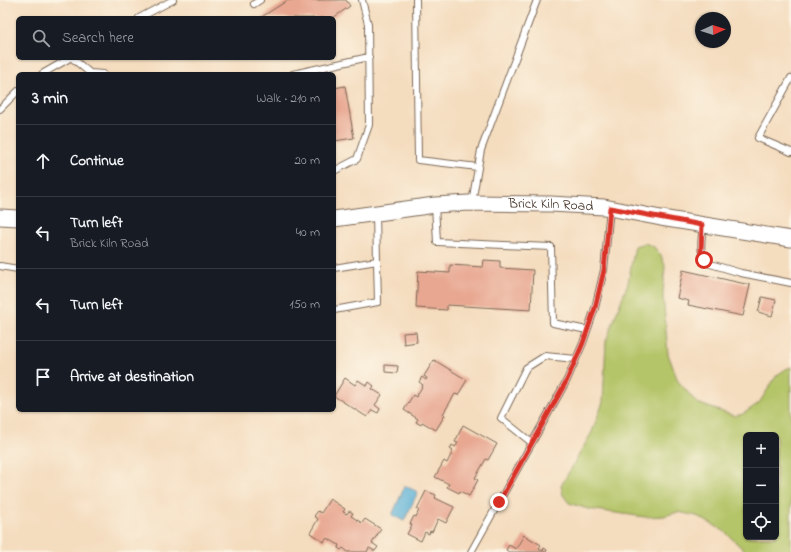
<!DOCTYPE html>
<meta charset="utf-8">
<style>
:root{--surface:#171b24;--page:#242831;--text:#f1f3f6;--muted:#9ea1a6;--line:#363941}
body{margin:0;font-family:"Indie Flower",sans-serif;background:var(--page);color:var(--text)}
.controls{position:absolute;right:12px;bottom:12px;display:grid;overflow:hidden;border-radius:6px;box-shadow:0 1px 3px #0004}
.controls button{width:36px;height:36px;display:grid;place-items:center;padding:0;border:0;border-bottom:1px solid var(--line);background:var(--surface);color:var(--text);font:20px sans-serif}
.compass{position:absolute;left:695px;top:12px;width:36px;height:36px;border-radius:50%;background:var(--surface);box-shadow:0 1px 3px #0004;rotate:87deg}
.stop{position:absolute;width:12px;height:12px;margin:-9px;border:3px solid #d93025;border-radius:50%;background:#fff}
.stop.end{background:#d93025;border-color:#fff;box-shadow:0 1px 4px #0008}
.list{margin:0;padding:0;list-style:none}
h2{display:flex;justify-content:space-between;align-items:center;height:52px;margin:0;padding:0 16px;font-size:17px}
h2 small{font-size:13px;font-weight:400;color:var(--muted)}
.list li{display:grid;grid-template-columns:26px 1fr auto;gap:12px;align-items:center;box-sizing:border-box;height:72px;padding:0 16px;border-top:1px solid var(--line)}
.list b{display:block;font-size:15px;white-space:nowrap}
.list p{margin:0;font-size:13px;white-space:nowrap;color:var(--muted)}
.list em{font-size:13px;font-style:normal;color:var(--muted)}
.icon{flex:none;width:22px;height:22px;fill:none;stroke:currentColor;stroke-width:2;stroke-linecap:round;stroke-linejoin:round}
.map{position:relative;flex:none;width:791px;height:552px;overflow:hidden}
.search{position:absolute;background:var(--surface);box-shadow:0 1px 3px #0004;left:16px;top:16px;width:320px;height:44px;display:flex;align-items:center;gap:10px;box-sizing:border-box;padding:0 14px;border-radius:6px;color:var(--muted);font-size:15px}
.panel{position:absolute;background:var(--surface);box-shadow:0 1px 3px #0004;left:16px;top:72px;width:320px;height:340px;border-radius:6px}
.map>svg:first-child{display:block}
</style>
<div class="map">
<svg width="791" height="552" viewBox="0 0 791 552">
<rect width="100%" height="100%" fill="#fcf5e5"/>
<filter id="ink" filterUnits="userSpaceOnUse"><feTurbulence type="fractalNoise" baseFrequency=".025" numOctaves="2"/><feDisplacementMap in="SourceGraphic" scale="8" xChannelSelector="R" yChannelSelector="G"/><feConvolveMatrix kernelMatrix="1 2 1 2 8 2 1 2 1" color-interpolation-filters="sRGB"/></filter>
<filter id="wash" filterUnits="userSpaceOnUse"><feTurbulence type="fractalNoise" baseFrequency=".012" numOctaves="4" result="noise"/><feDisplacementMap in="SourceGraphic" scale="16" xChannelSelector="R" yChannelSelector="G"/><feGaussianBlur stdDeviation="0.9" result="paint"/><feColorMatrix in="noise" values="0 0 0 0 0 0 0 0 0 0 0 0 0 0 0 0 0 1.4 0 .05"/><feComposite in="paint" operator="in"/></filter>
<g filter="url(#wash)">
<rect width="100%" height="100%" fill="#f4dcbe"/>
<path fill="#b4c467" stroke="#787742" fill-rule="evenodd" d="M645,243l9,4 7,9 4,9 -2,30 5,59 10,27 19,22 37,13 9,-2 16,-11 18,-28 9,-6 5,-2v185h-45l-22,-21 -27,-15 -19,-4 -14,4 -19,1 -57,-8 -19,-6 -6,-8 -2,-9 31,-54 11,-30 3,-61 22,-58 7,-37zM746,435h30v102h-30z"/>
<path fill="#5ab0d7" stroke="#4a6d7a" d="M405,486l13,6 -14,29 -12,-6z"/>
<g id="blocks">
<path fill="#e8a791" d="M288,0h58l4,6 -17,12h-73z
M345,86l9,52 -20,3v-53z
M484,260l16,1v7l33,2 -2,40 -84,-5v5l-31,-2 2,-37 32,2v-8l33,2z
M683,270l67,15 -7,31 -55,-11 1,-4 -12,-3z
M762,297l14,3 -4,16 -14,-4z
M416,332l1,10 -13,2 -1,-11z
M434,360l33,20 -9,15 -3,-1 -12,20 2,1 -9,15 -14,-8 -1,3 -5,-3 2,-3 -14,-9 9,-15 3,2 7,-12 -4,-3 3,-5 4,3 1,-2 -3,-2z
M385,365l13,1 -1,7 -12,-1z
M345,378l10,7 3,-5 9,6 2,-4 5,4 -2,3 10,6 -7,10 5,4 -2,4 -6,-3 -5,7 -33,-21z
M463,425l34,19 -9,16 -2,-1 -11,19 3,2 -9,16 -9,-5 -1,2 -12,-6 2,-3 -14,-7 9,-16 3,2 6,-12 -3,-2 2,-4 3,2 3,-4 -3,-1z
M426,491l10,4 -1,3 19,9 -8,16 -8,-4 -6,13 -2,-1 -1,3 -4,-2 -4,9 -14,-7 5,-9 -2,-1 4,-8 2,1 3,-7 -2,-1z
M330,499l15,10 -2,3 4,2 2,-3 4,2 -2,3 11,7 3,-4 16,10 -9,14 6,4 -3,4 -6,-3 -2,4h-20v-1l-4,-3 -2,2 -3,-2 1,-3 -12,-7 -3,4 -14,-9 8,-14 -4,-3 4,-5 3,2z
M524,535l17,10 -2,3 4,3 1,-3 3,2 -1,2h-37l-3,-2 3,-5 7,4z"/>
</g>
</g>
<g filter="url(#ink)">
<use href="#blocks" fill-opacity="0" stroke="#7c6856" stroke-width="1"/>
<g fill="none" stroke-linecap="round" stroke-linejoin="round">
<defs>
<path id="service" d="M416,0l2,160 60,7
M254,4l6,-4
M139,18l34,-18
M72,58l18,15 -1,1
M90,73l13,1
M42,74l28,-16
M293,74l76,-17
M791,78l-33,60 33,14
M0,109l18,-18
M334,171l23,-12 12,-34 -1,-101 -6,-24
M472,203l9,-53 56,-150
M435,205l2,37 114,5 2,76 34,7
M703,225c-1,13 -5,28 4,38l34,10 50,10
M0,266l18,3
M334,268l43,-7 -1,-48
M334,310l44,-8 -1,-41
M532,443l-31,-25 25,-50 19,-12 31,3
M471,552l96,-172 16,-37 12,-35 9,-38 6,-62"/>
<g id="tertiary">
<path d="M0,217l18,1"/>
<path id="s1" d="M334,219l101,-14 34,-2 82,1 53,3 57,11 130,21"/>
</g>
</defs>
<use href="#service" stroke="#7c6856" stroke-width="8"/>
<use href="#tertiary" stroke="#7c6856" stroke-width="17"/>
<use href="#service" stroke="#fff" stroke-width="6"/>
<use href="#tertiary" stroke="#fff" stroke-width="15"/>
</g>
</g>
<g fill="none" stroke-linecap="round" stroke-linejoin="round" filter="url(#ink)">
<path stroke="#d93025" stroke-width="5" d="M499,502l68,-122 16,-37 12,-35 9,-38 6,-62 92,17 -1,27 3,8"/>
</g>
<g text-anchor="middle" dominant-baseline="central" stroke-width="3.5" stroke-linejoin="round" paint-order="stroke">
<g font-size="14" fill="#3b2a1e" stroke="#fcf5e5">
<text stroke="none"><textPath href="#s1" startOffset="218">Brick Kiln Road</textPath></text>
</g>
</g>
</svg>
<div class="controls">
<button>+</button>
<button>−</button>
<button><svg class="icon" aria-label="locate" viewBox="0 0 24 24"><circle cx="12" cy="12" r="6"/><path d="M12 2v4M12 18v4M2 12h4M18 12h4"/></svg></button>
</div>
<svg class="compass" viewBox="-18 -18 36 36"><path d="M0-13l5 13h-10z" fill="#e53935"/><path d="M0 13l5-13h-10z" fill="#9ea1a6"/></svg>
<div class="stop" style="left:704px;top:260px"></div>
<div class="stop end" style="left:499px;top:502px"></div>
<div class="search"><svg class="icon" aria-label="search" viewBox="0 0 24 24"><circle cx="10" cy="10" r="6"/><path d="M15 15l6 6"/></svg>Search here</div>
<section class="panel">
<h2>3 min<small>Walk · 210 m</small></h2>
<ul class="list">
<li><svg class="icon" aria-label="ahead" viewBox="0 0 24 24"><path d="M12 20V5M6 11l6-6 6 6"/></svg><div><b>Continue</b></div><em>20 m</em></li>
<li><svg class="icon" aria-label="left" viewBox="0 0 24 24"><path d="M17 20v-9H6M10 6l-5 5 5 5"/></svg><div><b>Turn left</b><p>Brick Kiln Road</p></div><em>40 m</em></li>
<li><svg class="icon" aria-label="left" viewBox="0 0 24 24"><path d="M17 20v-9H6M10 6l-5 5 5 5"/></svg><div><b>Turn left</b></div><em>150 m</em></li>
<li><svg class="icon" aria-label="arrive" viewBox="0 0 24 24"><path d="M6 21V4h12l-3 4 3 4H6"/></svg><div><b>Arrive at destination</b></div></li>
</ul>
</section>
</div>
